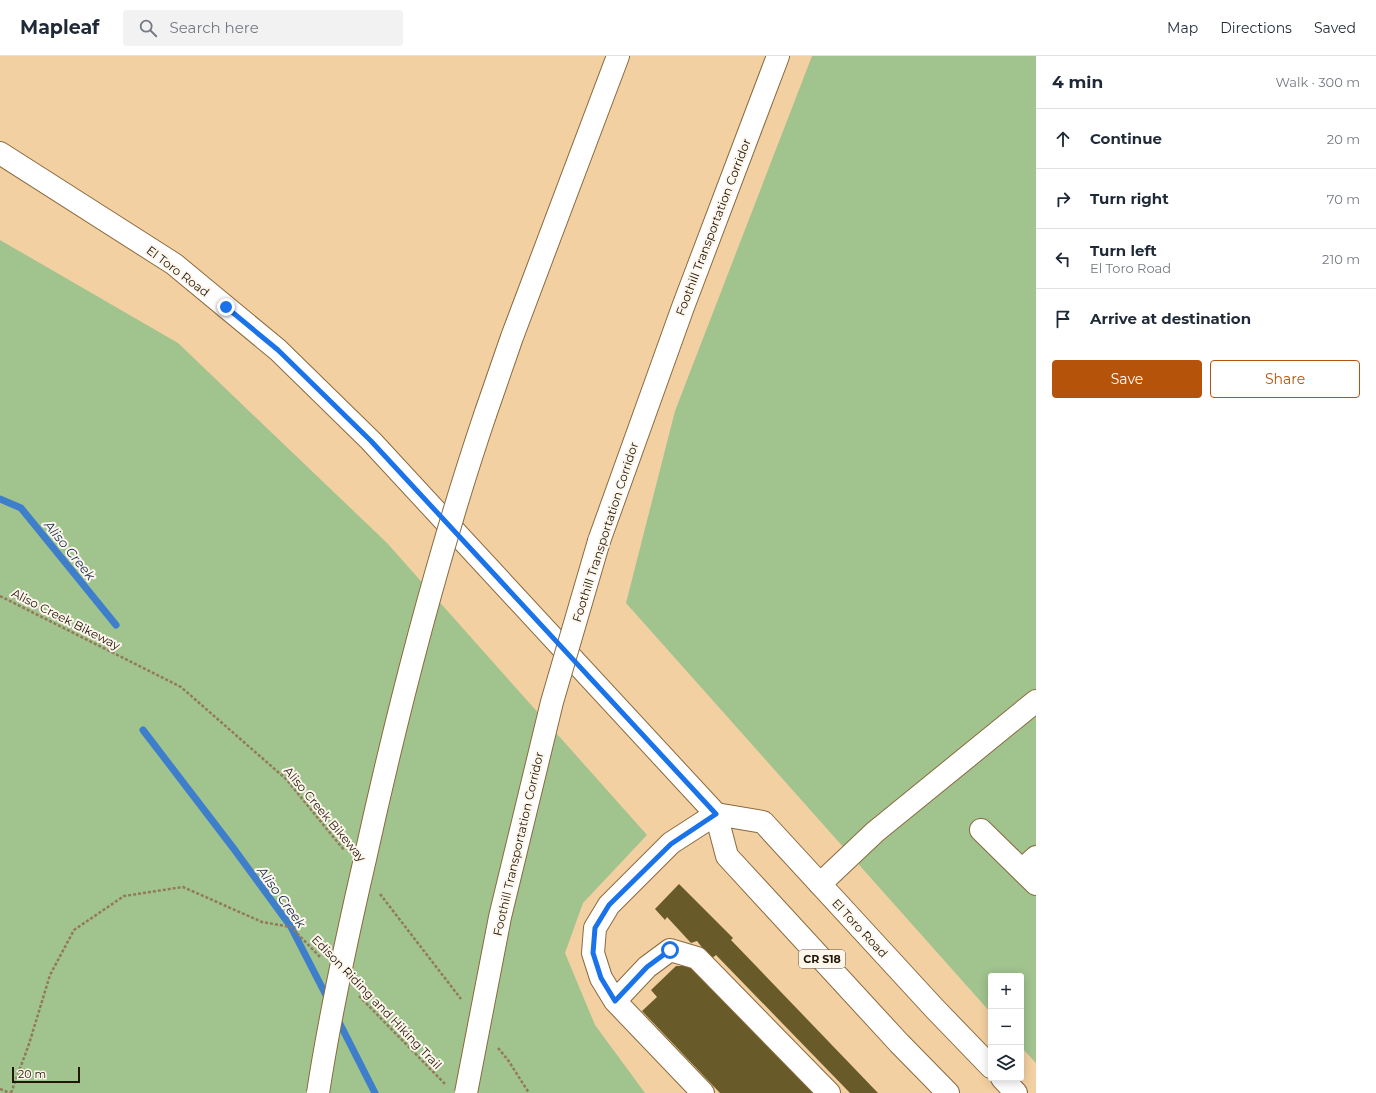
<!DOCTYPE html>
<meta charset="utf-8">
<style>
:root{--surface:#fff;--page:#f2f2f3;--text:#1f2937;--muted:#747a83;--line:#e0e1e3;--accent:#b45309}
body{margin:0;font-family:Montserrat,sans-serif;background:var(--page);color:var(--text)}
.controls{position:absolute;right:12px;bottom:12px;display:grid;overflow:hidden;border-radius:4px;box-shadow:0 2px 10px #0003}
.controls button{width:36px;height:36px;display:grid;place-items:center;padding:0;border:0;border-bottom:1px solid var(--line);background:var(--surface);color:var(--text);font:20px sans-serif}
.scale{position:absolute;left:12px;bottom:10px;width:68px;box-sizing:border-box;padding-left:4px;border:2px solid #221605;border-top:0;font-size:11px;line-height:14px;white-space:nowrap;color:#221605;-webkit-text-stroke:3px #fdf6ed;paint-order:stroke}
.stop{position:absolute;width:12px;height:12px;margin:-9px;border:3px solid #1a73e8;border-radius:50%;background:#fff}
.stop.end{background:#1a73e8;border-color:#fff;box-shadow:0 1px 4px #0008}
.list{margin:0;padding:0;list-style:none}
h2{display:flex;justify-content:space-between;align-items:center;height:52px;margin:0;padding:0 16px;font-size:17px}
h2 small{font-size:13px;font-weight:400;color:var(--muted)}
.list li{display:grid;grid-template-columns:26px 1fr auto;gap:12px;align-items:center;box-sizing:border-box;height:60px;padding:0 16px;border-top:1px solid var(--line)}
.list b{display:block;font-size:15px;white-space:nowrap}
.list p{margin:0;font-size:13px;white-space:nowrap;color:var(--muted)}
.list em{font-size:13px;font-style:normal;color:var(--muted)}
.actions{display:flex;gap:8px;padding:12px 16px}
.actions a{flex:1;padding:9px 0;border:1px solid var(--accent);border-radius:4px;text-align:center;font-size:14px;color:var(--accent)}
.actions .main{background:var(--accent);color:#fff}
.icon{flex:none;width:22px;height:22px;fill:none;stroke:currentColor;stroke-width:2;stroke-linecap:round;stroke-linejoin:round}
.map{position:relative;flex:none;width:1036px;height:1037px;overflow:hidden}
header{display:flex;align-items:center;gap:24px;box-sizing:border-box;height:56px;padding:0 20px;background:var(--surface);border-bottom:1px solid var(--line)}
header strong{font-size:19px}
nav{display:flex;gap:22px;margin-inline-start:auto;font-size:14px}
.search{width:280px;height:36px;background:var(--page);display:flex;align-items:center;gap:10px;box-sizing:border-box;padding:0 14px;border-radius:4px;color:var(--muted);font-size:15px}
main{display:flex}
aside{flex:1;background:var(--surface)}
.map>svg:first-child{display:block}
</style>
<header>
<strong>Mapleaf</strong>
<div class="search"><svg class="icon" aria-label="search" viewBox="0 0 24 24"><circle cx="10" cy="10" r="6"/><path d="M15 15l6 6"/></svg>Search here</div>
<nav><a>Map</a><a>Directions</a><a>Saved</a></nav>
</header>
<main>
<div class="map">
<svg width="1036" height="1037" viewBox="0 0 1036 1037">
<rect width="100%" height="100%" fill="#f3d0a2"/>
<path fill="#a1c38e" d="M812,0h224v1007l-15,-16v-71h-30v37l-365,-410 49,-192z
M0,184l178,103 209,200 260,292 -64,68 -18,50 30,72 50,68h-645z"/>
<g fill="none" stroke-linecap="round" stroke-linejoin="round">
<path stroke="#3e7eca" stroke-width="7" d="M0,443l21,9 95,117
M143,674l91,119 57,78 38,74
M337,962l38,75"/>
</g>
<path fill="#685b29" d="M679,828l54,54 -2,2 147,153h-28l-134,-138 -5,4 -14,-18 -6,2 -24,-26 -2,3 -10,-11z
M676,910h15l123,127h-94l-78,-82 15,-14 -6,-7z"/>
<g fill="none" stroke-linecap="round" stroke-linejoin="round">
<defs>
<path id="minor" d="M981,774l55,54
M1022,814l14,-13
M820,828l55,-52 161,-131
M615,945l32,-34 23,-17 27,8 132,135
M703,1037l-88,-92 -14,-23 -8,-25 2,-25 14,-23 62,-62 45,-29"/>
<path id="major" d="M0,97l174,111 104,86 93,91 345,373 11,42 172,187 49,50
M716,758l47,8 172,187 56,58
M1002,1022l14,15"/>
<path id="highway" d="M485,359l27,-78 106,-281
M599,485l84,-234 95,-251"/>
</defs>
<use href="#minor" stroke="#896a3f" stroke-width="24"/>
<use href="#major" stroke="#896a3f" stroke-width="24"/>
<use href="#highway" stroke="#896a3f" stroke-width="24"/>
<path stroke="#927a59" stroke-width="2.5" stroke-dasharray="3 2" stroke-linecap="butt" d="M0,540l181,91 105,92 58,71
M380,838l81,105
M359,940l86,88
M498,992l10,12 21,33
M0,1033l10,4
M11,1037l18,-49 21,-69 24,-45 50,-34 59,-9 79,35 29,5 29,30"/>
<use href="#minor" stroke="#fff" stroke-width="22"/>
<use href="#major" stroke="#fff" stroke-width="22"/>
<use href="#highway" stroke="#fff" stroke-width="22"/>
<defs>
<path id="highway-bridge" d="M318,1037c12,-79 29,-156 47,-234 33,-150 71,-299 120,-444
M466,1037l34,-176 52,-215 47,-161"/>
</defs>
<use href="#highway-bridge" stroke="#896a3f" stroke-width="24" stroke-linecap="butt"/>
<use href="#highway-bridge" stroke="#fff" stroke-width="22"/>
</g>
<g fill="none" stroke-linecap="round" stroke-linejoin="round">
<path stroke="#1a73e8" stroke-width="5" d="M226,251l52,43 93,91 345,373 -45,30 -62,61 -14,23 -2,25 8,25 14,23 32,-34 23,-17"/>
</g>
<g text-anchor="middle" dominant-baseline="central" stroke-width="4" stroke-linejoin="round" paint-order="stroke">
<rect fill="#fdf6ed" stroke="#64594b" stroke-width="1" x="799" y="894" width="46" height="18" rx="3"/>
<g font-size="11" font-weight="bold" fill="#221605">
<text x="822" y="903">CR S18</text>
</g>
<g font-size="12" fill="#221605" stroke="#fdf6ed">
<text transform="translate(713 171) rotate(-69)">Foothill Transportation Corridor</text>
<text transform="translate(178 215) rotate(37)">El Toro Road</text>
<text transform="translate(605 476) rotate(-72)">Foothill Transportation Corridor</text>
<text transform="translate(66 563) rotate(27)">Aliso Creek Bikeway</text>
<text transform="translate(325 758) rotate(50)">Aliso Creek Bikeway</text>
<text transform="translate(518 788) rotate(-77)">Foothill Transportation Corridor</text>
<text transform="translate(860 872) rotate(47)">El Toro Road</text>
<text transform="translate(377 946) rotate(46)">Edison Riding and Hiking Trail</text>
</g>
<g font-size="13" font-style="italic" fill="#102a49" stroke="#fdf6ed">
<text transform="translate(70 494) rotate(51)">Aliso Creek</text>
<text transform="translate(282 841) rotate(54)">Aliso Creek</text>
</g>
</g>
</svg>
<div class="controls">
<button>+</button>
<button>−</button>
<button><svg class="icon" aria-label="layers" viewBox="0 0 24 24"><path d="M12 4l9 5-9 5-9-5zM3 14l9 5 9-5"/></svg></button>
</div>
<div class="scale">20 m</div>
<div class="stop" style="left:670px;top:894px"></div>
<div class="stop end" style="left:226px;top:251px"></div>
</div>
<aside>
<h2>4 min<small>Walk · 300 m</small></h2>
<ul class="list">
<li><svg class="icon" aria-label="ahead" viewBox="0 0 24 24"><path d="M12 20V5M6 11l6-6 6 6"/></svg><div><b>Continue</b></div><em>20 m</em></li>
<li><svg class="icon" aria-label="right" viewBox="0 0 24 24"><path d="M7 20v-9h11M14 6l5 5-5 5"/></svg><div><b>Turn right</b></div><em>70 m</em></li>
<li><svg class="icon" aria-label="left" viewBox="0 0 24 24"><path d="M17 20v-9H6M10 6l-5 5 5 5"/></svg><div><b>Turn left</b><p>El Toro Road</p></div><em>210 m</em></li>
<li><svg class="icon" aria-label="arrive" viewBox="0 0 24 24"><path d="M6 21V4h12l-3 4 3 4H6"/></svg><div><b>Arrive at destination</b></div></li>
</ul>
<div class="actions"><a class="main">Save</a><a>Share</a></div>
</aside>
</main>
